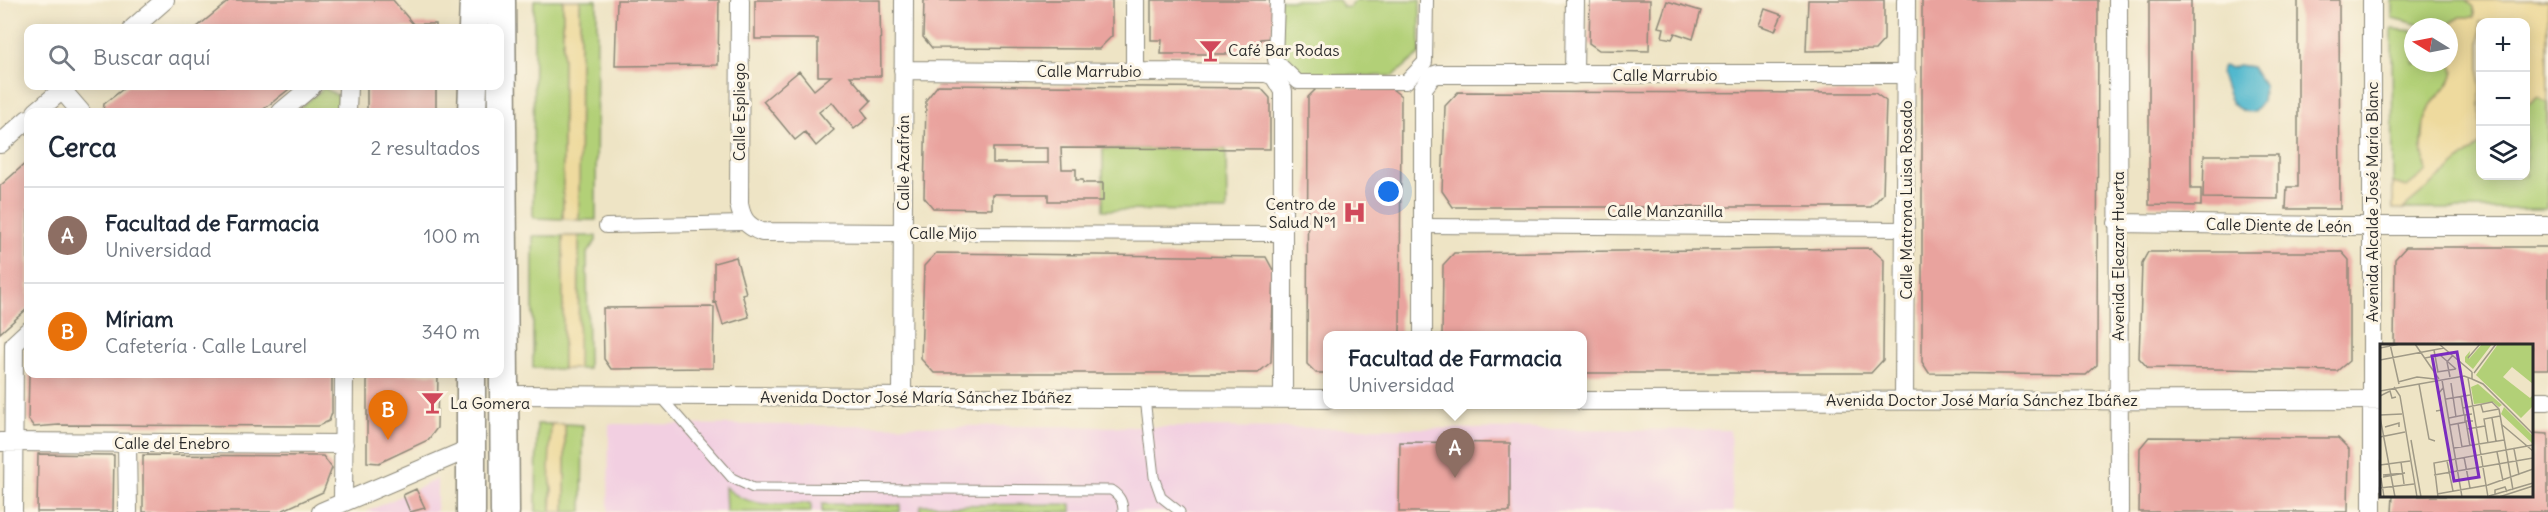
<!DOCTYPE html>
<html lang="es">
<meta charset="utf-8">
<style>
:root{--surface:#fff;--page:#f2f2f3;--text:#1f2937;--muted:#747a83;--line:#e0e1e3;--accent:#ea580c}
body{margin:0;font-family:Delius,sans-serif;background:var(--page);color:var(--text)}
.controls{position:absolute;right:18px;top:18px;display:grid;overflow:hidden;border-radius:12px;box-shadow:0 3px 15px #0003}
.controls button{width:54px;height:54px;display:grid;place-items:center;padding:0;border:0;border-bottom:2px solid var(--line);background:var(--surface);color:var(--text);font:30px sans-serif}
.compass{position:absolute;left:2404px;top:18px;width:54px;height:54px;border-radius:50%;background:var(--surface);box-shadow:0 3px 15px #0003;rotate:280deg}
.you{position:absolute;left:1389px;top:192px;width:21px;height:21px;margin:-15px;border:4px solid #fff;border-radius:50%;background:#1a73e8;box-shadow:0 0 0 9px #1a73e833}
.badge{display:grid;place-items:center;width:39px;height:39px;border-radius:50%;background:var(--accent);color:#fff;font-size:20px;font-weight:700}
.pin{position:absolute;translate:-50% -50px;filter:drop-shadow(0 2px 3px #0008)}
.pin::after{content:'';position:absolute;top:32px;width:21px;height:18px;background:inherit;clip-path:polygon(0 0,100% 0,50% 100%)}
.popup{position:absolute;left:1323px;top:331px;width:264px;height:78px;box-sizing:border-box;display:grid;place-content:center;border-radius:12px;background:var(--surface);filter:drop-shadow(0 2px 4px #0005);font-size:20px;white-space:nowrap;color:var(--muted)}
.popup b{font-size:22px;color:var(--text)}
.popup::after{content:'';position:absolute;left:50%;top:100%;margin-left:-12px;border:12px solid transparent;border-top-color:var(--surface)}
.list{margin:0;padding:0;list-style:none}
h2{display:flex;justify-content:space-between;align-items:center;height:78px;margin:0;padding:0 24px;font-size:26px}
h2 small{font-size:20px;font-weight:400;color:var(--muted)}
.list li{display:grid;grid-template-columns:39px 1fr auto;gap:18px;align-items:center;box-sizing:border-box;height:96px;padding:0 24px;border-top:2px solid var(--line)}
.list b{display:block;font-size:22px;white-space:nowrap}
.list p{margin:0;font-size:20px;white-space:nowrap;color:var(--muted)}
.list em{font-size:20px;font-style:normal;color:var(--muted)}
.icon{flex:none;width:33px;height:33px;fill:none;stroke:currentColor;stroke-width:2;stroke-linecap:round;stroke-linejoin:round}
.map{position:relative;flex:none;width:2548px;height:512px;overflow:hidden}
.search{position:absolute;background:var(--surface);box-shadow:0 3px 15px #0003;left:24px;top:24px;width:480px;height:66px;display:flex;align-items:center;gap:15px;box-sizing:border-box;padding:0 21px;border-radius:12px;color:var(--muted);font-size:22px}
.panel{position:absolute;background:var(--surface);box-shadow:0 3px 15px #0003;left:24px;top:108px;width:480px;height:270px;border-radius:12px}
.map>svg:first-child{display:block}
</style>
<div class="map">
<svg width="2548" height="512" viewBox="0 0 2548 512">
<rect width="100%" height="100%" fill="#fcf5e5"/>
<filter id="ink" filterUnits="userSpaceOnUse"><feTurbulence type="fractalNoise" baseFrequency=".0167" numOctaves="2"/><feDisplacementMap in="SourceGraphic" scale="12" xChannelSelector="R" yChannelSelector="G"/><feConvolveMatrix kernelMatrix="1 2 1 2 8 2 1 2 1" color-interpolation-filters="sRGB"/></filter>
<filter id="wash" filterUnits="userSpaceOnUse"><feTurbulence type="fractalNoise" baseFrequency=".008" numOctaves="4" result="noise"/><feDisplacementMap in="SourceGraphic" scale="24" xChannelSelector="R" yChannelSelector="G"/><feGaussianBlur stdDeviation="1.35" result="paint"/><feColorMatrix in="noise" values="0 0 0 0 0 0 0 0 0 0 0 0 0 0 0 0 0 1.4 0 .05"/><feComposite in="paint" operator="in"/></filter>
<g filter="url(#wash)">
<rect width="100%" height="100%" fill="#eee4c5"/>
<path fill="#f2cfe1" d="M609,424l1121,6 3,82h-1125z
M437,479v33h-71l50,-23z"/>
<path fill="#b2d077" stroke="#6e7e51" stroke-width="1.5" d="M534,0h29v219l-30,-1z
M580,0h17l-1,220h-17z
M1280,0h59l4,7 6,1 7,-8h64v54l-27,22 -95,-1 -18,-23z
M2392,0h74l8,7v10h-13l-17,10h-15l-37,-9z
M2392,29l21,2v32h36v-10c15,30 -10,34 -20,57 -10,20 -8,40 -2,61l-20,16 -14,-4z
M324,88l16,9 -1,15h-44z
M2538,96l9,7v106h-144l77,-65v32h46v-70z
M1103,149h123l1,62 -124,-1z
M533,236h30v133l-30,-1z
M579,236h17v5l-9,12 1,116h-10z
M537,424h14v88h-15z
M565,424l18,1 -1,87h-17z
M725,487c26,23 54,17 86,16v9h-85z
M822,504l78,1v7h-78z
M1071,504v8h-151l1,-7z"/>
<path fill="#eeda9e" stroke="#8c8264" stroke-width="1.5" d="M563,0h17l-1,220 -16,-1z
M2466,0h82v209l-1,-106 -9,-7 -12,10v-84h-46v122l-77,65h-10v-26l14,4 20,-16 -5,-23 2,-26 7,-17 19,-22 4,-11 -5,-19v-26h-5l17,-10h13v-10z
M563,236h16l-1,133h-15z
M551,424h14v88h-14l1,-23 -3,-20z"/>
<path fill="#4fb7cd" stroke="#3d717c" stroke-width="1.5" d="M2238,65l14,2 12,19 -2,16 -8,10c-28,0 -25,-21 -34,-39l3,-7 9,2z"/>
<g id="blocks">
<path fill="#e9a39e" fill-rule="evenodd" d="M230,0h163l20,24h23v4h-240z
M617,0h102l-1,65 -103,1z
M755,0h125l1,76h-31l21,25 -9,9 6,8 -14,11 -22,-27 -13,10 15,18 -18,16 -11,-14 -10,8 -32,-39 36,-30 15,19 17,-14h-13v-37h-63z
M924,0h188v36l-13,13 -167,-1 -9,-11z
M1151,0h122v38l-13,1v15h-99l1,-14h-11z
M1590,0h60l-1,51 -50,-1 -10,-7z
M1808,0h76v40l-9,10 -69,1z
M1922,0h176l-1,365 -11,10 -157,-2 -7,-11z
M2149,0h42v189h10v17l-52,-1z
M2298,0h41l1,209h-54l1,-22h11z
M1667,1l34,10 -8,28 -18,-6 -3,6 -10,-2 2,-9 -6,-1z
M1765,9l17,6 -7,16 -16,-6z
M938,85l323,3 9,10v51l-209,-1 1,21h14v11h7v3h20v18h-55v-7h-56v15l-59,-1 -9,-11 2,-97zM993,148h55v15h-55z
M127,86h166l-33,26h-157l1,-8z
M367,86h69v26h-69z
M1317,88l75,1 9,7 -1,240h-72v37h-12l-9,-9 1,-267z
M1458,92l417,1 11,8 -3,93 -12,13h-418l-11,-16 3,-85z
M2204,155h74v44l-75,-1z
M28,161v147l-28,25v-147z
M2406,247h142v122h-16v-23h-138l1,-87z
M1871,248l13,12 -1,100 -12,13h-289v-37h-140l1,-71 11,-12z
M2148,252h194l7,8v101l-12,10 -189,-3 -9,-10 3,-95z
M936,253l330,4 8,15 -3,90 -13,11h-324l-13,-14 3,-93z
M736,257l10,36 -4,1 7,23 -26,8 -7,-23 -2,1v-40z
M714,307l-1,61 -102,1 -7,-10 -1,-51z
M29,374h303v39l-3,8 -11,5 -259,-1 -25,2 -6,-8z
M367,374h71l-1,54 -9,12 -49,23 -12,-1z
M2532,433l16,1v78h-156l1,-16h139z
M2149,437l189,1 11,11 -1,63h-209l1,-64z
M1400,442l110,1v69h-111z
M38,454l76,1 -1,57h-76z
M143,455l180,1 9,12 -9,24 -44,20h-136z
M416,489l9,19 -15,4 -7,-17z"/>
</g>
</g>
<g filter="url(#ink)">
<use href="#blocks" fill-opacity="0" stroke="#8c8878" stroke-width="1.5"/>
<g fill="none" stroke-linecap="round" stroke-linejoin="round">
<defs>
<path id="service" d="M661,397l71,81 21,10 358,2c9,6 12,11 12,22
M1145,398l9,79 7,20 19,15"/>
<path id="pedestrian" d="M1277,0l-2,60 23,22h108l19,-20 1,-62
M606,226l139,-3
M1424,226l482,3
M903,233l379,1"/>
<path id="minor" d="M740,0l-1,204c3,16 8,22 23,28l141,1
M2118,0l1,512
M2372,0v512
M133,28l32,-28
M903,70l363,3 8,3 9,15v307
M1135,71v-71
M1574,75l1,-75
M62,90l19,22
M36,112l31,-26
M281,112l31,-26
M347,112l1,-26
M0,144l28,-25
M2117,223l215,3h216
M1423,336v-248l9,-12 6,-2h469
M504,395l824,4
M902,397l2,-397
M1904,400l2,-400
M1582,401l800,-1
M2532,401h16
M0,442l344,2
M127,443l1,69
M343,501l1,-127
M13,512l1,-168 14,-13
M321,512l150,-64"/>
<path id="primary" d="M501,0l4,512
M473,28l1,-28
M472,112l1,-26
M471,512v-138"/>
</defs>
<use href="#service" stroke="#8c8878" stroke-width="11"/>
<use href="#pedestrian" stroke="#8c8878" stroke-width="16"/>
<use href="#minor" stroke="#8c8878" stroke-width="20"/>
<use href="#primary" stroke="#8c8878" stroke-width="31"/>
<use href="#service" stroke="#fff" stroke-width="9"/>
<use href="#pedestrian" stroke="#fff" stroke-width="14"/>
<use href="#minor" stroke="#fff" stroke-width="18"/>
<use href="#primary" stroke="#fff" stroke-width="28"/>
</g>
</g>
<defs>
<symbol id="bar-bare" viewBox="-9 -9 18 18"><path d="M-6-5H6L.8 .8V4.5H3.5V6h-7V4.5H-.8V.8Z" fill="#d1495b" stroke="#fcf5e5" stroke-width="2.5" paint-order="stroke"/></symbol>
<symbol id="hospital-bare" viewBox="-9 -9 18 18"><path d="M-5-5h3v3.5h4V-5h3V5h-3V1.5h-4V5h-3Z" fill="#d1495b" stroke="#fcf5e5" stroke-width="2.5" paint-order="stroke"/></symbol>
</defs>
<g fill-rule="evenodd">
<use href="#bar-bare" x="1194" y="34" width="33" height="33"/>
<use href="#hospital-bare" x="1338" y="196" width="33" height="33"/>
<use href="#bar-bare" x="416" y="386" width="33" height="33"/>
</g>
<g text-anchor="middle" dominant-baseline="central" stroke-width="6" stroke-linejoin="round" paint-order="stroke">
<g font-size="16" fill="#2b2b2b" stroke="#fcf5e5" text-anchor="start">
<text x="1228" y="50">Café Bar Rodas</text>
<text x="1336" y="204" text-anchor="end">Centro de<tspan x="1336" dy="18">Salud Nº1</tspan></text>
<text x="450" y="403">La Gomera</text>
</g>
<g font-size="16" fill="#2b2b2b" stroke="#fcf5e5">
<text x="1089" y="71">Calle Marrubio</text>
<text x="1665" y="75">Calle Marrubio</text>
<text transform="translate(739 112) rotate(-90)">Calle Espliego</text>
<text transform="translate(903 163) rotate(-90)">Calle Azafrán</text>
<text transform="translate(1906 200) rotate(-90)">Calle Matrona Luisa Rosado</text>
<text transform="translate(2372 202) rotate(-90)">Avenida Alcalde José María Blanc</text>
<text x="1665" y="211">Calle Manzanilla</text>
<text transform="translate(2279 225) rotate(1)">Calle Diente de León</text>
<text x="943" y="233">Calle Mijo</text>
<text transform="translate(2118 256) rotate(-90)">Avenida Eleazar Huerta</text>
<text x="916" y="397">Avenida Doctor José María Sánchez Ibáñez</text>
<text x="1982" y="400">Avenida Doctor José María Sánchez Ibáñez</text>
<text x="172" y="443">Calle del Enebro</text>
</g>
</g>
<g transform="translate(2380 344)">
<rect width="153" height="153" fill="#eee4c5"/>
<path d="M102,0h10l-19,25 -8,-7v-5l5,-6 -1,8zM118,0h35v40l-21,-17 -9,10 27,21 3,-3v11l-12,12 -45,-43zM98,40l24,21 -3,2 -6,-5 -19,2 -3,-17zM124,63l29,29v8l-32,-30z" fill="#b2d077"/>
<path fill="none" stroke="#a09a87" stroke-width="1.5" d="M10,0l9,40M35,0l24,35M59,0l33,28M0,4l20,-4M54,6l4,22M45,14l15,-3 16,14M88,14l12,-14M0,16l64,-12M57,28l19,-3M94,29l22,-29M70,33l-3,-15 6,-7M88,34l20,119M92,35l11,5 50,50M62,36l20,117M18,38l19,-5 18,2M71,39l5,34M39,40l10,55 6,2M14,43l6,9 17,101M0,47l84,-15 8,3v-7M0,52l10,-5 2,7 4,-1M66,55l24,-4M101,61l2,7 16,-3M83,64l29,-6 7,7M119,65l14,81M56,67l6,-1 -3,-17 4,-5M92,70l-7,1v6h8M0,71l22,-1M0,73l15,80M69,74l15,-3 -3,-18M112,74l4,23M78,79l4,24M121,80l32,27M70,81l16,-3 4,24M5,83l14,-4v4M87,85l18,-3M0,93l25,-5M31,96l10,57M108,99l-4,-24 16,-3M74,104l50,-8M134,105l5,26M117,108l6,29M84,113l6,31M67,117l6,30M21,118l3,22M0,121l30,-4M54,131l99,-17M3,133l22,-4 -22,2M1,134l3,19M0,144l34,-4M57,150l51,-9 45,-16M115,151v-5l10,-3 2,5M109,152l44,-13M58,153l-4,-34 99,-18M119,153l34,-11"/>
<path fill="#7b2cbf" fill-opacity="0.15" stroke="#7b2cbf" stroke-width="3" d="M77,8l22,125 -25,4 -22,-125z"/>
<rect width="153" height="153" fill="none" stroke="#2b2b2b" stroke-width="3"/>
</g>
</svg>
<div class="controls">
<button>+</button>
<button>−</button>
<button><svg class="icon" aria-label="layers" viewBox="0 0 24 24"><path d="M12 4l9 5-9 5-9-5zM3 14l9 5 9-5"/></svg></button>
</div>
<svg class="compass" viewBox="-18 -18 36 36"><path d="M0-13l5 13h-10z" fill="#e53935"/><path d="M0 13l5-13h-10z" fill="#747a83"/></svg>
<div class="you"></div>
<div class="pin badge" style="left:1455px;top:478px;background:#8d6e63">A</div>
<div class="popup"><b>Facultad de Farmacia</b>Universidad</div>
<div class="pin badge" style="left:388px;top:440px;background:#e8710a">B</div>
<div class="search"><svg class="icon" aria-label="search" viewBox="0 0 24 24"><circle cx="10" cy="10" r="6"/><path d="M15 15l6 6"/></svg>Buscar aquí</div>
<section class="panel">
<h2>Cerca<small>2 resultados</small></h2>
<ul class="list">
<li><span class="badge" style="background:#8d6e63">A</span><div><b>Facultad de Farmacia</b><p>Universidad</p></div><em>100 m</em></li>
<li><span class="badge" style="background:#e8710a">B</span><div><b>Míriam</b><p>Cafetería · Calle Laurel</p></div><em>340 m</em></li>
</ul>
</section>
</div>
